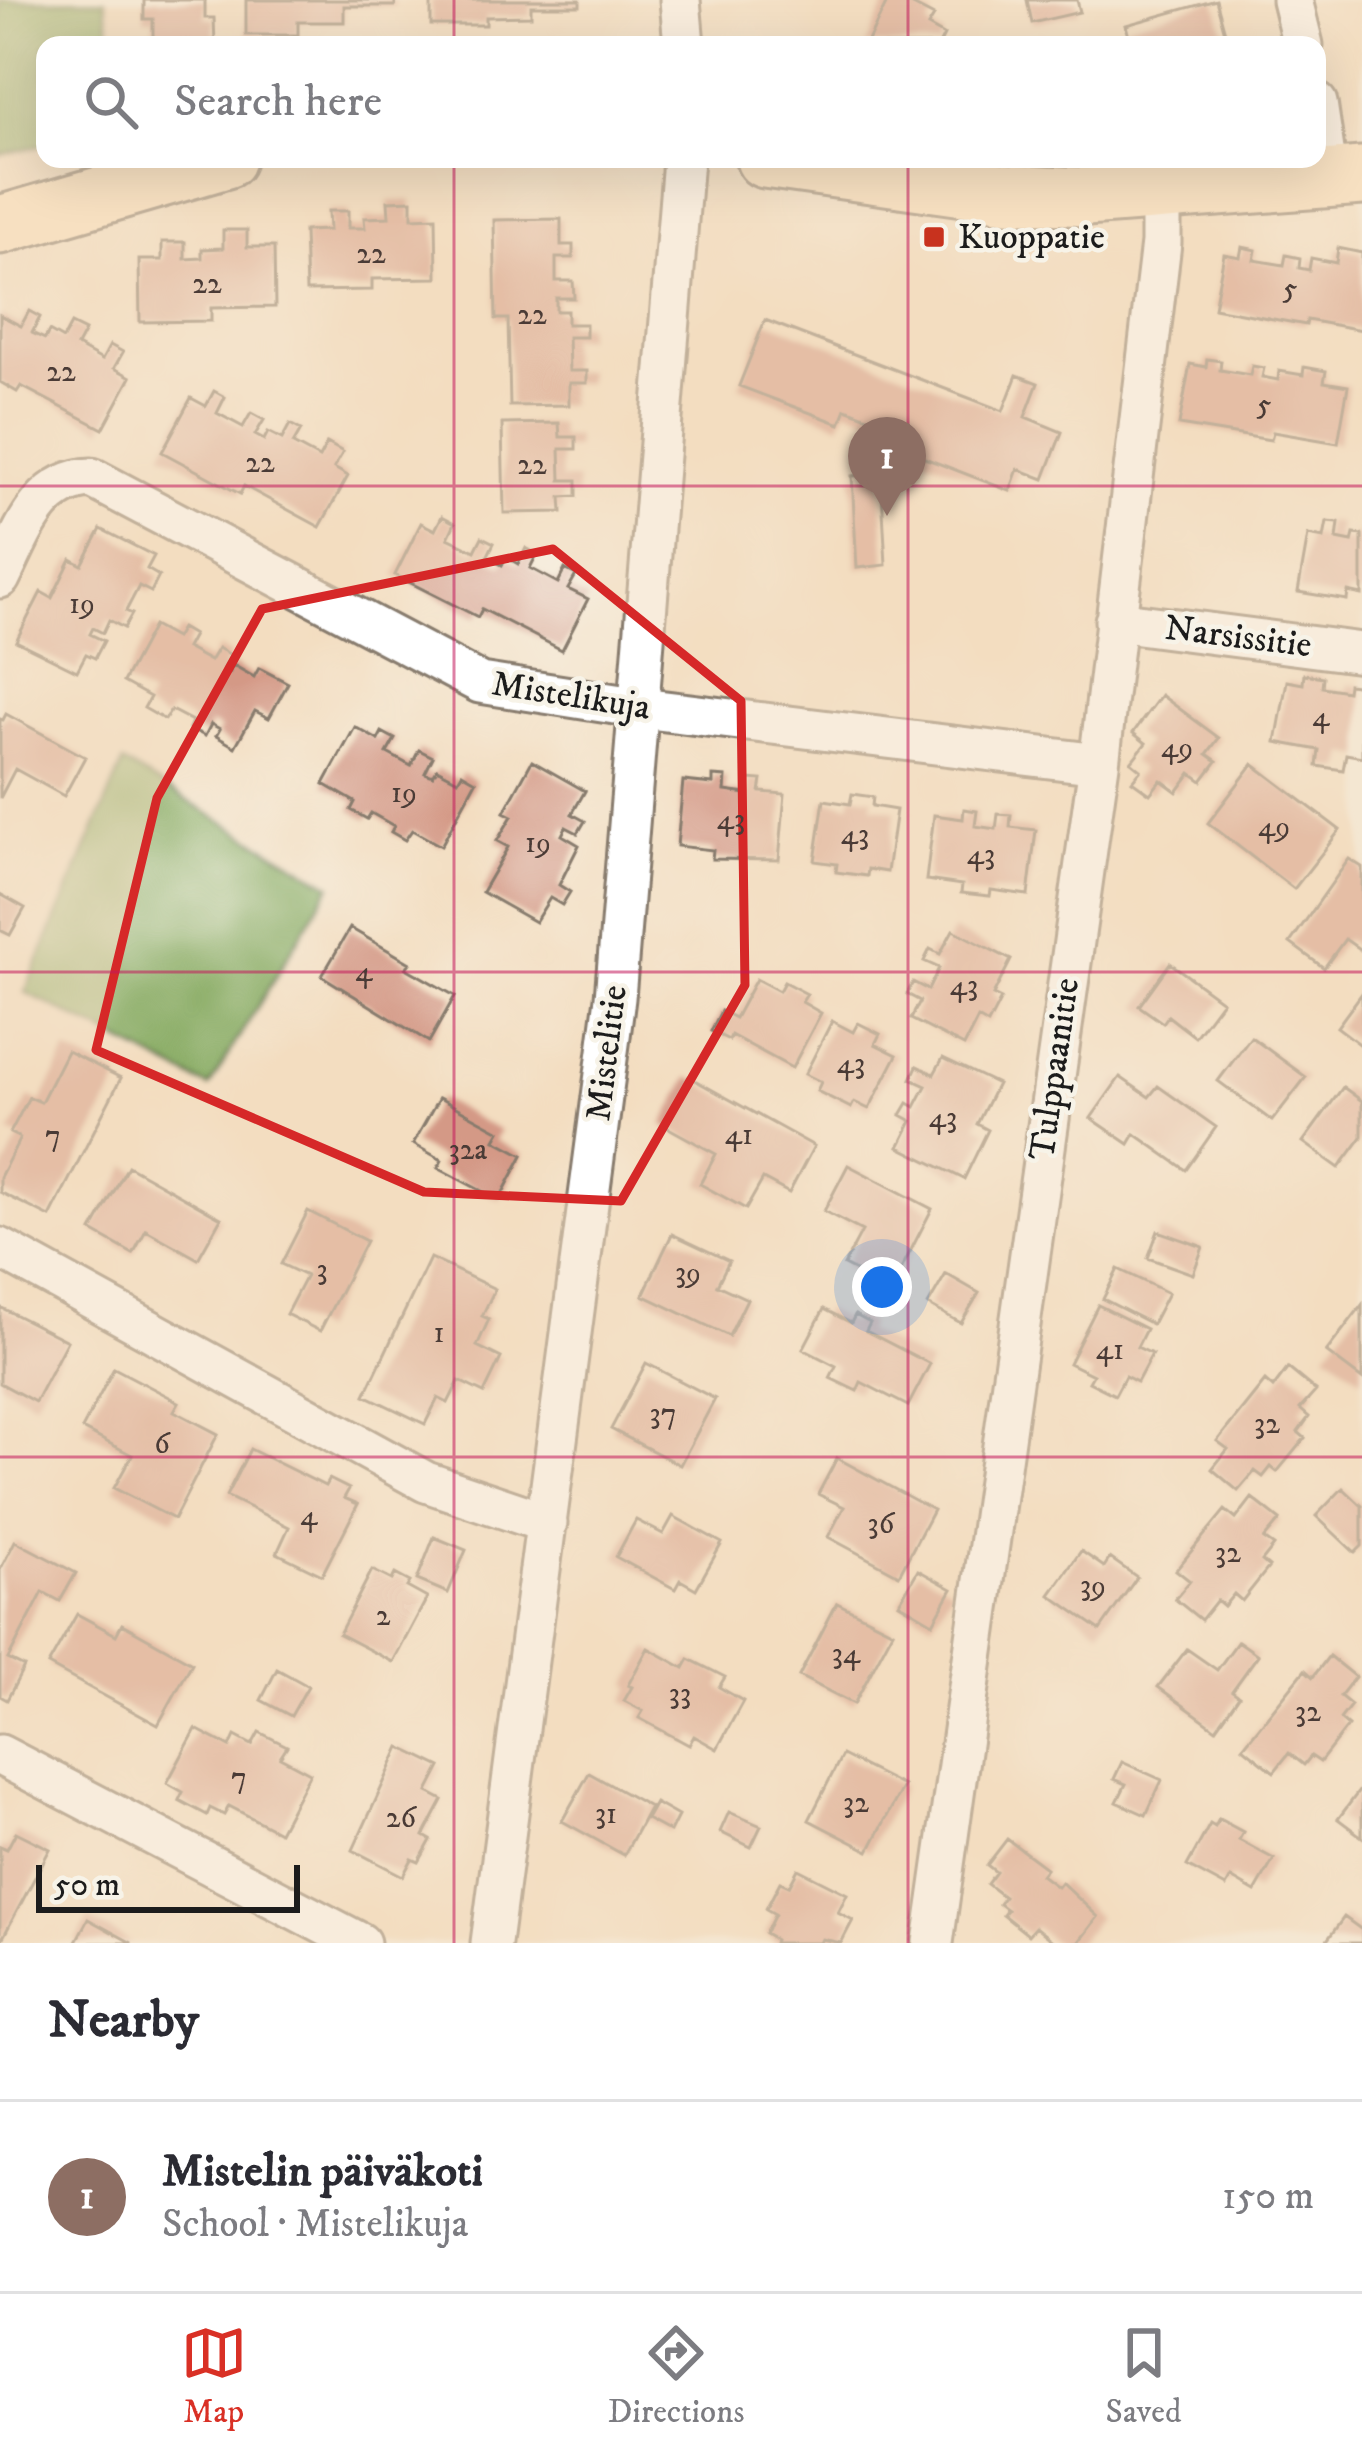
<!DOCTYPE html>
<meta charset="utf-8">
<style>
:root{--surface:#fff;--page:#f7f7f7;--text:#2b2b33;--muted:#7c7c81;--line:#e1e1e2;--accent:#d93025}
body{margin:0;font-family:"IM FELL DW Pica",serif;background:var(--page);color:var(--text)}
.scale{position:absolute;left:36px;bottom:30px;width:264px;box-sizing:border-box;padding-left:12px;border:6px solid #1c1c1c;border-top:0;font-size:33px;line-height:42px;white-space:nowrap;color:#1c1c1c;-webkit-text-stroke:9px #f7f3e8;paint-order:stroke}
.you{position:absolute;left:882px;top:1287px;width:42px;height:42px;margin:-30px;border:9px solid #fff;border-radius:50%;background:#1a73e8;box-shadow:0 0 0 18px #1a73e833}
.badge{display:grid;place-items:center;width:78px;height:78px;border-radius:50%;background:var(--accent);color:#fff;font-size:39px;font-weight:700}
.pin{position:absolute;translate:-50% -99px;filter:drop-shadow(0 3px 6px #0008)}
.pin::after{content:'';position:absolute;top:63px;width:42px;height:36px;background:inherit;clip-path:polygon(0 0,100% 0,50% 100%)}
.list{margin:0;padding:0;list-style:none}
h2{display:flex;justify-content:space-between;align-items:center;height:156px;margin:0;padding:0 48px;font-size:51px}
h2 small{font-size:39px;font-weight:400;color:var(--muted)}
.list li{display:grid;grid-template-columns:78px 1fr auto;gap:36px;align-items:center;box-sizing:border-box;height:192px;padding:0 48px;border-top:3px solid var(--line)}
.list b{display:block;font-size:45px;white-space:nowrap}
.list p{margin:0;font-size:39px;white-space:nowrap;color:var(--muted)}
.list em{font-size:39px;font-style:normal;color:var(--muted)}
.icon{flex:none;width:66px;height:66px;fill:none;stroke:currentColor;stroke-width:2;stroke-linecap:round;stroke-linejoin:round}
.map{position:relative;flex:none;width:1362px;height:1943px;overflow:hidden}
.search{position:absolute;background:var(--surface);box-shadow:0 12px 48px #0002;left:36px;right:36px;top:36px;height:132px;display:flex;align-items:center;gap:30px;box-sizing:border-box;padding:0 42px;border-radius:24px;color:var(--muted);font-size:45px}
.sheet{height:348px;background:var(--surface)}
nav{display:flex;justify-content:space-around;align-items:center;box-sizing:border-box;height:168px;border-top:3px solid var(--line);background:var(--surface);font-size:33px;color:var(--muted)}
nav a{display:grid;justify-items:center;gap:6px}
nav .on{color:var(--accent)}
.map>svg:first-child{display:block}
</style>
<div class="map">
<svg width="1362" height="1943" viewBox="0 0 1362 1943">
<rect width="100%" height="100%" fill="#f7f3e8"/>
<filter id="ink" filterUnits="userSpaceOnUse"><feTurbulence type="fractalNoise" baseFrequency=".00833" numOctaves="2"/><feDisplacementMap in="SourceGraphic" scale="24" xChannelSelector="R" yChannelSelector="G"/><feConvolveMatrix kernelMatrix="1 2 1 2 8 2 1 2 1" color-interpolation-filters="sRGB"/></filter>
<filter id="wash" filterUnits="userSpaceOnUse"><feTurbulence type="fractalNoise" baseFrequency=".004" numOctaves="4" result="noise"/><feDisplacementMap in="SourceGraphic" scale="48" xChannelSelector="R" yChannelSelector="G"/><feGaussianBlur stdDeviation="2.7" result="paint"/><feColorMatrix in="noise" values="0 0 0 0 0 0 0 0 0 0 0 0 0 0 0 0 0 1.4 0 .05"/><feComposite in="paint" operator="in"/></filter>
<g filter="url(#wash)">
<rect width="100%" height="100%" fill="#f3ddc0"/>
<path fill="#84a95f" stroke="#50623e" stroke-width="3" d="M0,0h105l7,45h-67v99l-45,11z
M123,763l208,122 -122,202 -184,-95z"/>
<g id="blocks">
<path fill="#d49986" d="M144,0h61v18h9l1,27h-62v-26h-9z
M246,0h149v6h-51v16h-46v13h-52z
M431,0h149v6h-49v10l-45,1v8h-55z
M888,0h15l31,16 -6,10 16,9 -5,10h-73z
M1027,0h50l3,12 -48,11z
M1216,0l11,40 -19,5h-77l-5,-20z
M412,200v18l24,-1 1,61 -65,1v11l-66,1 -2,-60 25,-1 -1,-19h20v17h17l-1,-10 25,-1 -1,-16z
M561,219v26h12v13h-17v23h17l1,17h-18v13h11v13h19v13h-18l1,34h18v12h-18v22l-59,1 -2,-87h-12l-2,-99z
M223,230h24v17h27l1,60 -64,1v13l-71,1 -1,-62h23v-18h23v17l17,-1v-9l21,-1z
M1242,247l14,3 -2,10 30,5 2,-10 14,3 -1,10 10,2 2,-12 25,5 2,-15 24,5v77l-55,-10 -1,5 -92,-17 10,-54 16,3z
M29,311l11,6 -8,16 13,6 4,-8 14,8 8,-15 14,7 -8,15 25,14 8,-15 13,7 -9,16 17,9 -28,52 -82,-43 -4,6 -17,-10v-67l21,11z
M765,320l238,91 14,-36 21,8 -13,34 37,15 -18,47 -26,-10 -8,22 -122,-47 7,-17 -49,-18 -6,15 -101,-38z
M1207,359l14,2 -1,9 30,5 2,-9 12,2 -2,9 16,3 1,-9 24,4 1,-8 22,4 -2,11 24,4 -10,57 -65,-11 -2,8 -92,-15 11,-61 16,3z
M214,391l11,6 -8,16 26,14 8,-14 13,7 -9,15 9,5 4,-8 14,7 8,-15 11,6 -8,14 26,14 8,-15 16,9 -9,16 14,8 -28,51 -76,-41 -4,8 -78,-42 29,-54 15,8z
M559,423l1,14h16v12h-16l1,31h16v16l-16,1 1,15 -58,1 -2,-89z
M881,474l5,91 -29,3 -5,-92z
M442,516l13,7 -7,15 27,13 7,-14 12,6 -7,14 15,8 4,-8 12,7 8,-16 11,6 -7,14 28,15 7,-14 11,6 -8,14 20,10 -26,51 -80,-41 -4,8 -83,-42 26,-52 14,7z
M1327,522l12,1 -2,16 15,3 2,-8 8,1v60l-14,-3 -1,8 -49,-8 10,-57 16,3z
M101,529l53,27 -7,13 12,7 -8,16 -12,-6 -13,25 6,3 -8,14 -15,-8 -6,13 -10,-5 -3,6 14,7 -9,17 -9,-4 -9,17 -61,-30 25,-49 11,6 19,-39 11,6z
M153,626l22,12 6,-10 12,7 -7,13 24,13 8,-13 13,7 -8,13 7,4 3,-7 21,12 5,-9 29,15 -19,35 -14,-7 -20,36 -19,-11 4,-7 -9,-5 -6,12 -16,-8 3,-7 -21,-11 -6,10 -21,-12 6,-11 -27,-15z
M1304,674l19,3 -1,10 25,4 1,-7 14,2v71l-16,-3 -3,16 -26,-4 2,-16 -43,-8 11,-61 16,3z
M1161,695l58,43 -12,16 10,7 -15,20 -11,-8 -14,19 -16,-12 -11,14 -18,-13 9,-11 -10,-8 15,-19 -13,-10z
M6,714l79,43 -21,39 -49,-27 -15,29v-79l3,1z
M355,727l23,13 4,-8 13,7 -8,14 24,13 8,-16 14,7 -8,16 8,3 4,-7 21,11 4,-7 14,8 -35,65 -29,-16 -7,10 -14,-8 3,-6 -23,-13 -4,6 -16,-9 4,-8 -31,-18z
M532,761l53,30 -13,23 13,7 -7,12 -12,-6 -4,8 17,10 -20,40 11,7 -8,13 -12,-7 -15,24 -53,-30 26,-45 -11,-6 15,-25 -8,-4z
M1253,764l87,66 -46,59 -86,-66z
M713,776l13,1 -1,14 22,3 2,-15 13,1 -2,12 25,2 -6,66 -67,-1 1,-9 -36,-4 6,-65 30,3z
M852,794l21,3 -1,9 24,4 -9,62 -19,-3 -1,7 -31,-4 1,-8 -22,-3 9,-61 26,4z
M964,809l13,2 -2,15 21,3 2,-15 13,1 -1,12 26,3 -8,65 -37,-5 -1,6 -29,-3 1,-8 -36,-5 8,-65 29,4z
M1349,859l13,8v84l-17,-12 -21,29 -34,-25z
M0,894l25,14 -15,27 -10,-5z
M350,928l60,35 -4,5 49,28 -26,46 -107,-66z
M953,930l58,30 -18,35 8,4 -13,25 -10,-6 -14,28 -53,-27 9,-18 -13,-7 6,-12 15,8 11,-22 -15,-7 6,-12 10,5z
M1170,963l52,38 -27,36 -27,-21 -5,7 -24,-17z
M756,979l23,12 5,-9 23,12 -5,8 19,11 -29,55 -61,-33 -2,5 -18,-9 10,-20 14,7z
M1362,993v53l-25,-19z
M832,1021l21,11 5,-9 22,11 -5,10 22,11 -28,54 -15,-7 -3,6 -34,-17 4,-9 -16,-8z
M1251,1037l55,40 -34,44 -54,-40z
M67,1051l54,27 -71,139 -50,-25v-15l20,-39 -10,-5 19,-36 12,5z
M943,1058l54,26 -20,40 11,6 -24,49 -65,-32 13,-26 -11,-6 7,-12 7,4 11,-21 -15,-7 6,-13 17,8z
M689,1077l125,69 -25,47 -26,-14 -17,30 -46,-25 16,-30 -53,-29z
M1120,1077l29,20 9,-11 58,41 -30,43 -51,-36 -6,10 -38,-26z
M1343,1087l19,14v36l-23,31 -36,-26z
M439,1098l61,33 -5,9 28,15 -24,45 -61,-32 4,-8 -29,-16z
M848,1165l84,44 -41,80 -47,-24 18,-34 -38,-20z
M128,1166l93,52 -23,41 -52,-29 -13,24 -41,-23z
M308,1211l58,30 -46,90 -34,-17 20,-38 -25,-12z
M1158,1231l45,16 -10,27 -45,-16z
M672,1234l57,27 -12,24 30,14 -18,37 -86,-41z
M430,1258l65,31 -13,27 7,3 -12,27 24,12 -17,35 -25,-12 -11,22 -10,-5 -13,26 -60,-29z
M1118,1269l50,24 -16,31 -49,-25z
M946,1274l33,19 -18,30 -33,-18z
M1098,1305l48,24 -9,18 15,7 -15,28 -12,-6 -10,19 -26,-13 4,-7 -24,-12z
M1362,1305v74l-36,-27z
M0,1307l67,34 -32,61 -35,-19z
M824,1309l27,14 4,-8 15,8 -4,8 64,33 -22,42 -47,-24 -4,9 -27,-13 6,-12 -33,-17z
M646,1363l69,36 -35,66 -69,-36z
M114,1368l65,34 -5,9 44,23 -44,85 -60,-31 18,-33 -50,-26z
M1288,1368l28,23 -16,18 9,8 -11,15 7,6 -28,34 -6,-5 -8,10 -8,-6 -17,20 -26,-22 16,-20 -11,-8 48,-60 8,7z
M250,1449l75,37 4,-7 20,10 -5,9 14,6 -36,71 -45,-22 12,-26 -63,-31z
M837,1458l96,52 -34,65 -71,-38 16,-30 -26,-13z
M1343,1488l19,18v40l-7,7 -39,-37z
M1252,1498l28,22 -16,19 10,7 -12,15 7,6 -27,34 -8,-7 -10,12 -7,-6 -16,20 -26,-21 15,-18 -14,-11 49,-60 11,9z
M673,1516l49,27 -26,46 -16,-9 -5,9 -59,-32 20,-37 27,14z
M434,1537l32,13 -18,43 -31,-13z
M15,1541l61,32 -16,28 -17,-9 -35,67 16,8 -17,33 -7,-4v-126z
M1081,1551l23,16 6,-9 27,19 -37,53 -50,-35z
M372,1570l20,10 3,-6 15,8 -3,5 20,11 -34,64 -54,-28z
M918,1570l34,19 -19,34 -34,-20z
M837,1603l56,28 -39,73 -55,-28z
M77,1614l39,21 6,-11 70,39 -34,62 -110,-60z
M1238,1641l20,14 -26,36 7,5 -23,33 -58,-42 29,-38 30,21z
M648,1648l36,20 5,-9 36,18 -6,10 24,14 -26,48 -23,-13 -5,9 -50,-27 4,-7 -19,-10 8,-14 -4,-2z
M1329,1656l26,21 -15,19 11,9 -11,14 8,7 -28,36 -9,-6 -7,9 -15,-12 -15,19 -31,-25 62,-77 8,7z
M277,1669l31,17 -17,30 -30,-16z
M196,1729l34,18 5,-11 17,9 7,-13 28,14 -7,11 30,16 -31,59 -50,-26 -5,9 -14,-7 -3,7 -28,-15 4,-8 -16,-9z
M400,1747l41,20 -13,25 15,8 -19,36 7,4 -12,22 -7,-3 -9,17 -50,-26z
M842,1755l61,31 -34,65 -60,-31z
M1122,1762l40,18 -16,35 -29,-13 9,-18 -12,-5z
M589,1773l61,34 -26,48 -62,-34z
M1362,1787v50l-24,-18z
M655,1803l23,13 -8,16 -24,-13z
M729,1812l32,14 -10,21 -31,-15z
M1219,1819l24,13 -4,8 35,19 -19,33 -24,-14 -5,9 -39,-21 23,-42 5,3z
M16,1832l34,17 -50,94v-97l7,3z
M1007,1839l39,29 -5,7 16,12 4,-5 37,35 -20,26h-23l-20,-16 -7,8 -25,-20 4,-5 -8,-6 5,-7 -17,-13 9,-12 -9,-7z
M798,1869l49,25 -9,18 15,8 -12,23 -19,-4 -2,4h-46l1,-3 -10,-6 10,-20 -9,-5 14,-27 9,4z
M1344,1917l18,13v13h-37z
M88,1919l44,24h-57z"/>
</g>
</g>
<g filter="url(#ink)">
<use href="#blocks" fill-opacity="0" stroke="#887c6e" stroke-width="3"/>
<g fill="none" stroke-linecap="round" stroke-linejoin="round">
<defs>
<path id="street" d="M680,0l4,45
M1292,0l11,45
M1317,103l11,74
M0,578c22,-43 38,-98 92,-100l388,205 161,25 458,56
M1115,621l247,32
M0,1248l426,234 121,41
M0,1755l360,188
M491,1943l124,-945 68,-839
M933,1943l166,-1179 62,-521v-49"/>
<path id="secondary" d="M765,159l242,34 79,4 276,-21
M0,225l226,-66"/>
</defs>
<use href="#street" stroke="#887c6e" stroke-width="45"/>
<use href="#secondary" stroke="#887c6e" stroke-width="63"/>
<use href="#street" stroke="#fff" stroke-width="39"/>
<use href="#secondary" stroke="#fde5c4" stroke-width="57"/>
</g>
</g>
<path d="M0 0H1362V1943H0ZM553,549l188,152 4,284 -124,216 -197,-9 -328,-142 61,-252 105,-189z" fill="#f3ddc0" fill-opacity=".55" fill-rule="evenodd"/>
<path fill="none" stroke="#d62828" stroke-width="9" stroke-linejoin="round" d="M553,549l188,152 4,284 -124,216 -197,-9 -328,-142 61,-252 105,-189z"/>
<path fill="none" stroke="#c2185b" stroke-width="3" stroke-opacity="0.55" d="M454,0v45M908,0v45M454,159v1784M908,159v1784M0,486h1362M0,972h1362M0,1457h1362"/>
<rect fill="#c8321e" stroke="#f7f3e8" stroke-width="4.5" x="922" y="225" width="24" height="24" rx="6"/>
<g text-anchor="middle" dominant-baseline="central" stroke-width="9" stroke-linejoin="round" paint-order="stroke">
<g font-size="30" fill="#4a3b36">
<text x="371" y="254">22</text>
<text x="207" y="284">22</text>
<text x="1290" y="289">5</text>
<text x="532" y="315">22</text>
<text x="61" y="372">22</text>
<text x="1264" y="405">5</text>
<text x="260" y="463">22</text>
<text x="532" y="465">22</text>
<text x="82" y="604">19</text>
<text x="1321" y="717">4</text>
<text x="1177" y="748">49</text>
<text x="404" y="793">19</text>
<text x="731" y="820">43</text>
<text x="1274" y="827">49</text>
<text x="855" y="835">43</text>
<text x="538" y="843">19</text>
<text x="981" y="855">43</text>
<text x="364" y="972">4</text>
<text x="964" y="986">43</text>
<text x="851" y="1064">43</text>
<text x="943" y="1118">43</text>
<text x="739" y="1135">41</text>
<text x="53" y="1136">7</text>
<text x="468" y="1150">32a</text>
<text x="322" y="1270">3</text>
<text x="688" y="1273">39</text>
<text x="439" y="1333">1</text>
<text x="1110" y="1350">41</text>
<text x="663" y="1414">37</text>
<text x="1267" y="1424">32</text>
<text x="162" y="1444">6</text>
<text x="309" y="1516">4</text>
<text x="881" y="1524">36</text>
<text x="1228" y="1553">32</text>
<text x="1093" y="1586">39</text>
<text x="383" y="1616">2</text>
<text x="846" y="1654">34</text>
<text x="680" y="1694">33</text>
<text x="1308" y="1712">32</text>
<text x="239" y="1778">7</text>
<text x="856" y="1803">32</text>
<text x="606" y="1814">31</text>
<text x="401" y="1818">26</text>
</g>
<g font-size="36" fill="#1c1c1c" stroke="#f7f3e8" text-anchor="start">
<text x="958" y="237">Kuoppatie</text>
</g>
<g font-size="36" fill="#1c1c1c" stroke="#f7f3e8">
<text transform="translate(1238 637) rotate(7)">Narsissitie</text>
<text transform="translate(571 696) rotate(9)">Mistelikuja</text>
<text transform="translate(607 1053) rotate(-83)">Mistelitie</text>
<text transform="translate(1055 1069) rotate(-82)">Tulppaanitie</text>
</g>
</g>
</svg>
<div class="scale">50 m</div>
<div class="you"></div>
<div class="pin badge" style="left:887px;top:516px;background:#8d6e63">1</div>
<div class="search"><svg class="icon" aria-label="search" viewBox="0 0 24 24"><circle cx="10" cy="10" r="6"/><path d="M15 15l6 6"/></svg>Search here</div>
</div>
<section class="sheet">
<h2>Nearby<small></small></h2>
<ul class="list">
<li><span class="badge" style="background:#8d6e63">1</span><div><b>Mistelin päiväkoti</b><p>School · Mistelikuja</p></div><em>150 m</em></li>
</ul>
</section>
<nav>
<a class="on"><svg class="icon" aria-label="map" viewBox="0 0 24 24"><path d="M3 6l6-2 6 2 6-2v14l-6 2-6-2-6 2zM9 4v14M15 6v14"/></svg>Map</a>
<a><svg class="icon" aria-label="directions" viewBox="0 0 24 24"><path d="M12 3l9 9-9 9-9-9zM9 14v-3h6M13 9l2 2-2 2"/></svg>Directions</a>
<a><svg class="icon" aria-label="saved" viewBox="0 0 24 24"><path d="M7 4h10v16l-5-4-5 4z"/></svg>Saved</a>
</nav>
